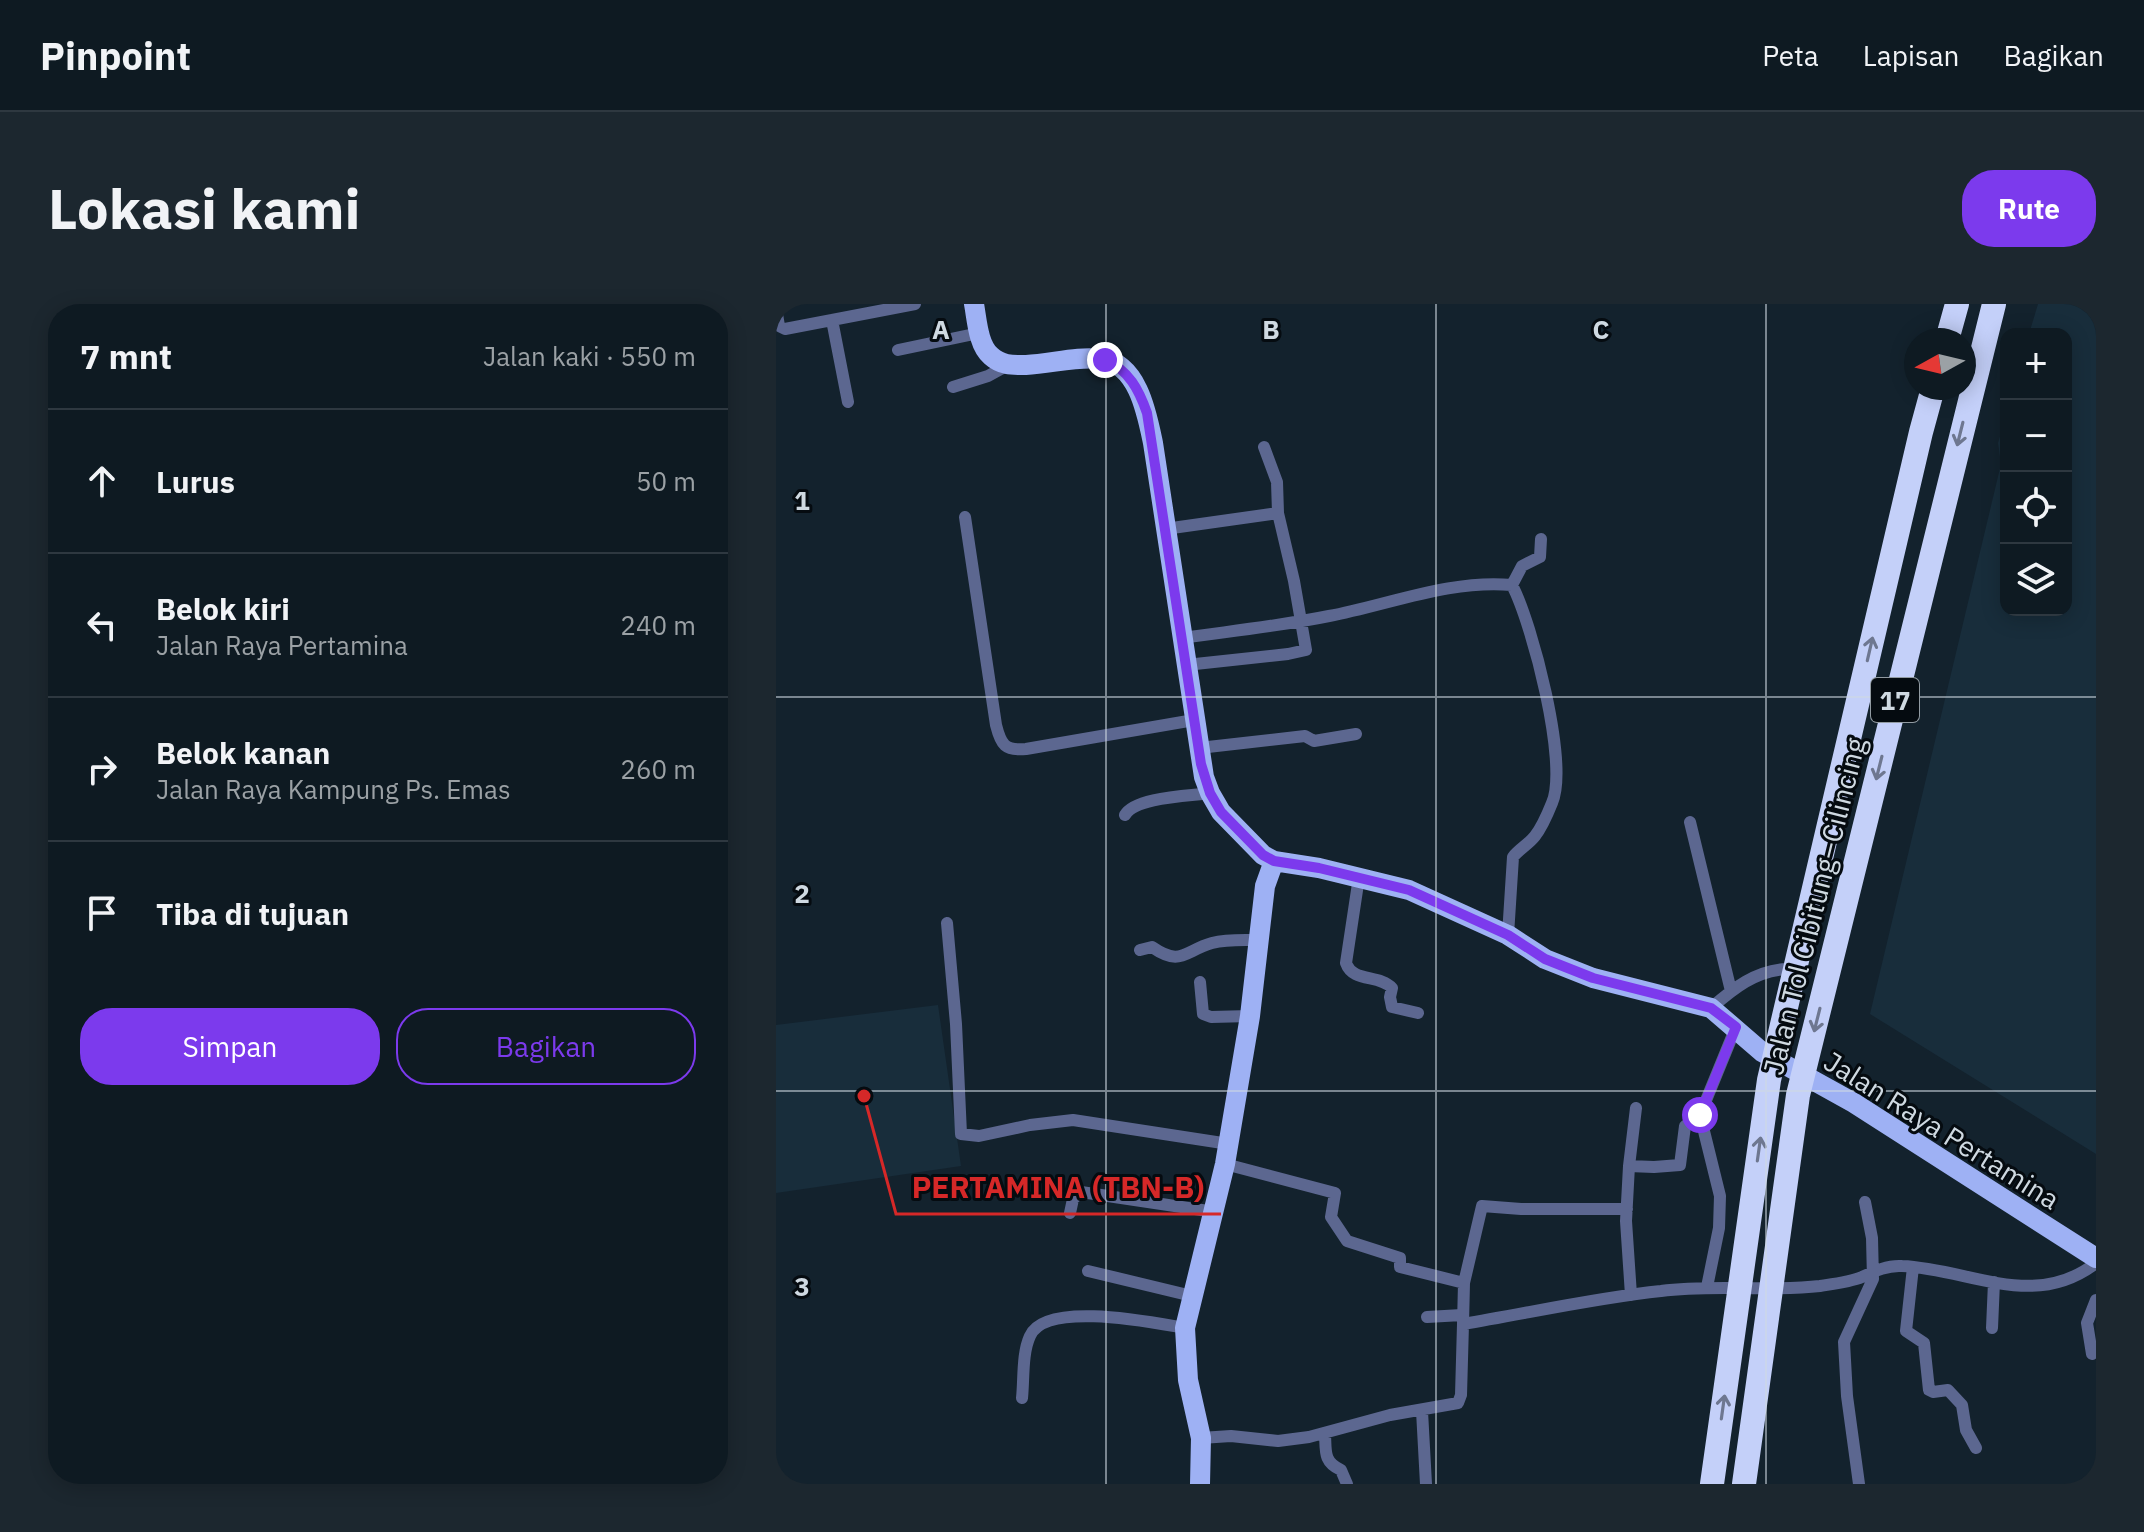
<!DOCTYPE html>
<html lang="id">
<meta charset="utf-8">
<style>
:root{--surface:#0e1a22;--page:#1c272f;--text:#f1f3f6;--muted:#9ba1a5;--line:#2e3840;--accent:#7c3aed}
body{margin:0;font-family:"IBM Plex Sans",sans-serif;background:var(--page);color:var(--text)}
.controls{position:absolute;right:24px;top:24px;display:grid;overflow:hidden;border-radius:16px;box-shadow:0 4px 20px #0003}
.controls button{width:72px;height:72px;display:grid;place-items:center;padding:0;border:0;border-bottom:2px solid var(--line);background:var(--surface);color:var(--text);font:40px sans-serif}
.compass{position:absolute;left:1128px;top:24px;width:72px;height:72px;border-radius:50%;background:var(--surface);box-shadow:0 4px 20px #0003;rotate:262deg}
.stop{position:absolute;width:24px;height:24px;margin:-18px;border:6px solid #7c3aed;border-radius:50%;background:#fff}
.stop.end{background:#7c3aed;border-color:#fff;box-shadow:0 2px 8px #0008}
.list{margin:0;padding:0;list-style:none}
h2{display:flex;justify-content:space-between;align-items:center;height:104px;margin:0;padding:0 32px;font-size:34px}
h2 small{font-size:26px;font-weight:400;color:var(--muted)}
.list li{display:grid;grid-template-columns:52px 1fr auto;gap:24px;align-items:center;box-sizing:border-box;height:144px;padding:0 32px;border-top:2px solid var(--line)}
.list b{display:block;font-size:30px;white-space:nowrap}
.list p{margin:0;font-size:26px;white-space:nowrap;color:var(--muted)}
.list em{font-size:26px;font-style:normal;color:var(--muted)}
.actions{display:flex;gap:16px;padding:24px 32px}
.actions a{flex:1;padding:18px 0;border:2px solid var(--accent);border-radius:32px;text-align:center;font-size:28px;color:var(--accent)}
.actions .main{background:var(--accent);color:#fff}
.icon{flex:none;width:44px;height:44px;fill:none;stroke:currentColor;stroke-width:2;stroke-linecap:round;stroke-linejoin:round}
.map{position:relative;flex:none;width:1320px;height:1180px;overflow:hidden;border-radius:32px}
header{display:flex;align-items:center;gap:48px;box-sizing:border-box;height:112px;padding:0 40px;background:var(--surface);border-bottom:2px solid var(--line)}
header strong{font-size:38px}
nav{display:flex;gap:44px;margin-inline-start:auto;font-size:28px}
.intro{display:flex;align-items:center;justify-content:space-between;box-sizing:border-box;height:192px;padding:0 48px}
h1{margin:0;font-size:56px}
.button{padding:20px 36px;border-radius:32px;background:var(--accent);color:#fff;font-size:28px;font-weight:700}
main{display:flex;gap:48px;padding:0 48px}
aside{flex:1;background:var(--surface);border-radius:32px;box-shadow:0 4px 20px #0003}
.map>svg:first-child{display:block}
</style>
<header>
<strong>Pinpoint</strong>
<nav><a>Peta</a><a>Lapisan</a><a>Bagikan</a></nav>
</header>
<div class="intro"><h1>Lokasi kami</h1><a class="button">Rute</a></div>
<main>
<aside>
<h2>7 mnt<small>Jalan kaki · 550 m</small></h2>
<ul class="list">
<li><svg class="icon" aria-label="ahead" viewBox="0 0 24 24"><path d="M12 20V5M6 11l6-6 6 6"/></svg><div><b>Lurus</b></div><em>50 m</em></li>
<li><svg class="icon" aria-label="left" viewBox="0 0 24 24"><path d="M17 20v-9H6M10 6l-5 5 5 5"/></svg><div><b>Belok kiri</b><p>Jalan Raya Pertamina</p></div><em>240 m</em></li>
<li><svg class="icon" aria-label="right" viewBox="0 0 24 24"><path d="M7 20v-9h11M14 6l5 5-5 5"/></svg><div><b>Belok kanan</b><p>Jalan Raya Kampung Ps. Emas</p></div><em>260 m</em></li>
<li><svg class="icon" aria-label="arrive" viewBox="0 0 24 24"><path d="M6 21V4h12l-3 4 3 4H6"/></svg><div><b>Tiba di tujuan</b></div></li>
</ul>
<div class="actions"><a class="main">Simpan</a><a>Bagikan</a></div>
</aside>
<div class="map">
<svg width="1320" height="1180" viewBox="0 0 1320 1180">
<rect width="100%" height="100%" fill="#13222d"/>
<path fill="#182d3b" d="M1262,0h58v850l-226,-140 131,-550 -3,-21 8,-27v194h60v-276h-37z
M162,701l23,161 -185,27v-168z"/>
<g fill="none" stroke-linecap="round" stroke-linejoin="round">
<path stroke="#5c6790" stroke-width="12" d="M0,4l3,18 6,3 130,-25
M56,16l16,82
M122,46l81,-17
M177,83l35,-11 20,-11
M189,213l31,208c5,20 9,26 30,24l168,-29
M389,225l113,-16
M736,281l10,-19 18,-9 1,-18
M406,334c49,-7 98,-12 147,-22 59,-11 122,-37 183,-31 20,38 57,179 40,218 -4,10 -10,24 -17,33 -6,8 -16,13 -22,21l-5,78
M410,361l102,-11 18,-4 -12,-69 -16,-68 -1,-31 -13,-35
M423,444l106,-12 9,5 42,-7
M349,511c10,-18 64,-19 85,-22
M914,518l41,169
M583,573l-13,86c7,20 33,11 46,25l-2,9 2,10 26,6
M171,619l9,101 5,110 18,2 51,-11 43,-5 156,24
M364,646l12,-3c29,20 32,4 60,-4 15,-4 30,-3 45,-3
M424,678l3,32 8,3 39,-1
M935,704c23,-20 44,-37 75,-39
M924,811l20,81 -1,32 -12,59
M449,860l110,29 -4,24 16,24 53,17v9l64,16
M853,862l25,1 26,-2 5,-39 15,-11 36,-88
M294,909l3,-14 8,-7 134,20
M1137,963l-7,64 18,12 5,47 4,2 15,-2 14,15 4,25 10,18
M312,967l104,25
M855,991l-5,-74 3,-55 7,-58
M651,1013l35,-2
M687,1020l1,-41 18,-77 39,3h106
M1216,1024l2,-46
M1316,1050l-5,-31 9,-23
M246,1094c2,-19 0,-45 8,-62 15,-36 125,-13 155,-8
M646,1107l4,73
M549,1129c1,18 -2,29 16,37l6,14
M425,1134l30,-2 47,5 31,-4 81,-22 68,-12 3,-8 2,-71c66,-11 132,-26 198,-33 53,-7 107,1 159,-5 13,-2 30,-4 42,-9 13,-6 26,-12 40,-11 68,3 132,45 194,-3
M1083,1180l-12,-88 -3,-54 29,-63 -1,-41 -7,-36"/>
<path stroke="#9eb1f4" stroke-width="20" d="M198,0c3,16 4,41 17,52 11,10 23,9 35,9 25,-1 50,-9 75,-6 37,4 46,55 52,84l51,334 6,16 11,19 42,43 11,6 45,7 90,22 99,45 37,24 48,19 118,30 51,44 92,51 242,155
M424,1180l1,-46 -13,-58 -3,-52 40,-164 25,-148 15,-130 9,-25"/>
<path stroke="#c4d0f9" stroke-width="24" d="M1171,36l10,-36"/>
<path stroke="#c4d0f9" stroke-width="24" d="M936,1180l57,-404 152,-648 12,-44
M968,1180l54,-389 196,-791"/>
</g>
<defs><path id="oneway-shaft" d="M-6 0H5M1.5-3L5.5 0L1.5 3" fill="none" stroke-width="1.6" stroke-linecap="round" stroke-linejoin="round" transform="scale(2)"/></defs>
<g stroke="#6e7790">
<use href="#oneway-shaft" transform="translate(1184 130) rotate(104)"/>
<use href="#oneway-shaft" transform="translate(1094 345) rotate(-77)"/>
<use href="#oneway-shaft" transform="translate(1103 464) rotate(104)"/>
<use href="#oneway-shaft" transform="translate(1041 716) rotate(104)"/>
<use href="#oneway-shaft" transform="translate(983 845) rotate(-82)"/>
<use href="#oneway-shaft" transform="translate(947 1103) rotate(-82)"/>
</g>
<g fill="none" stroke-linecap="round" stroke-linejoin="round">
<path stroke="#7c3aed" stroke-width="10" d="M329,56c24,10 34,30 42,53l54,351 9,29 11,19 42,43 11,6 45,7 90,22 99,45 37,24 48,19 118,30 25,19 -36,88"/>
</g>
<path fill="none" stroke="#cfd9e1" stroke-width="2" stroke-opacity="0.55" d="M330,0v1180M660,0v1180M990,0v1180M0,393h1320M0,787h1320"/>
<g text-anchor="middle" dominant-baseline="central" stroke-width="6" stroke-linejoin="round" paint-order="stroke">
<rect fill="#050b10" stroke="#929ba2" stroke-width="2" x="1095" y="374" width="48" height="44" rx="6"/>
<g font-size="26" font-weight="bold" fill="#cfd9e1">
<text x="1119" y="396">17</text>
</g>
<g font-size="28" fill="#cfd9e1" stroke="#050b10">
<text transform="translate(1038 602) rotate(-76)">Jalan Tol Cibitung–Cilincing</text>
<text transform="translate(1166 826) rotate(32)">Jalan Raya Pertamina</text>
</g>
</g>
<g font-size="26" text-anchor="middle" font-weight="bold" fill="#cfd9e1" stroke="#050b10" stroke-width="6" stroke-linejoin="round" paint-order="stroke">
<text x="165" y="35">A</text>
<text x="495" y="35">B</text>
<text x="825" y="35">C</text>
<text x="26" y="206">1</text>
<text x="26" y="599">2</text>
<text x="26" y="992">3</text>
</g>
<path fill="none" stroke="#d62828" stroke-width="3" d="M88 792L120 910H445"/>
<circle fill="#d62828" stroke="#050b10" stroke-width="3" cx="88" cy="792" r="8"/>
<g font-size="30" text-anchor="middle" font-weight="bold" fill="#d62828" stroke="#050b10" stroke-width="6" stroke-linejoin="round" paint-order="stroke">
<text x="282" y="894">PERTAMINA (TBN-B)</text>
</g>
</svg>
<div class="controls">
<button>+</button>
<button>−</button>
<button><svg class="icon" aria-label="locate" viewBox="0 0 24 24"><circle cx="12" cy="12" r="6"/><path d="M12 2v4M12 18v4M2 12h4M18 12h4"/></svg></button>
<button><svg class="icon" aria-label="layers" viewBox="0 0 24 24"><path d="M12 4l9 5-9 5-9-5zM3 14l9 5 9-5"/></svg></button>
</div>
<svg class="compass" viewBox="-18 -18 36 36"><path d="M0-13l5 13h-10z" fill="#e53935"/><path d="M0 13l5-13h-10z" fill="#9ba1a5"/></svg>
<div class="stop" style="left:924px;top:811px"></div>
<div class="stop end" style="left:329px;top:56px"></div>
</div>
</main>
